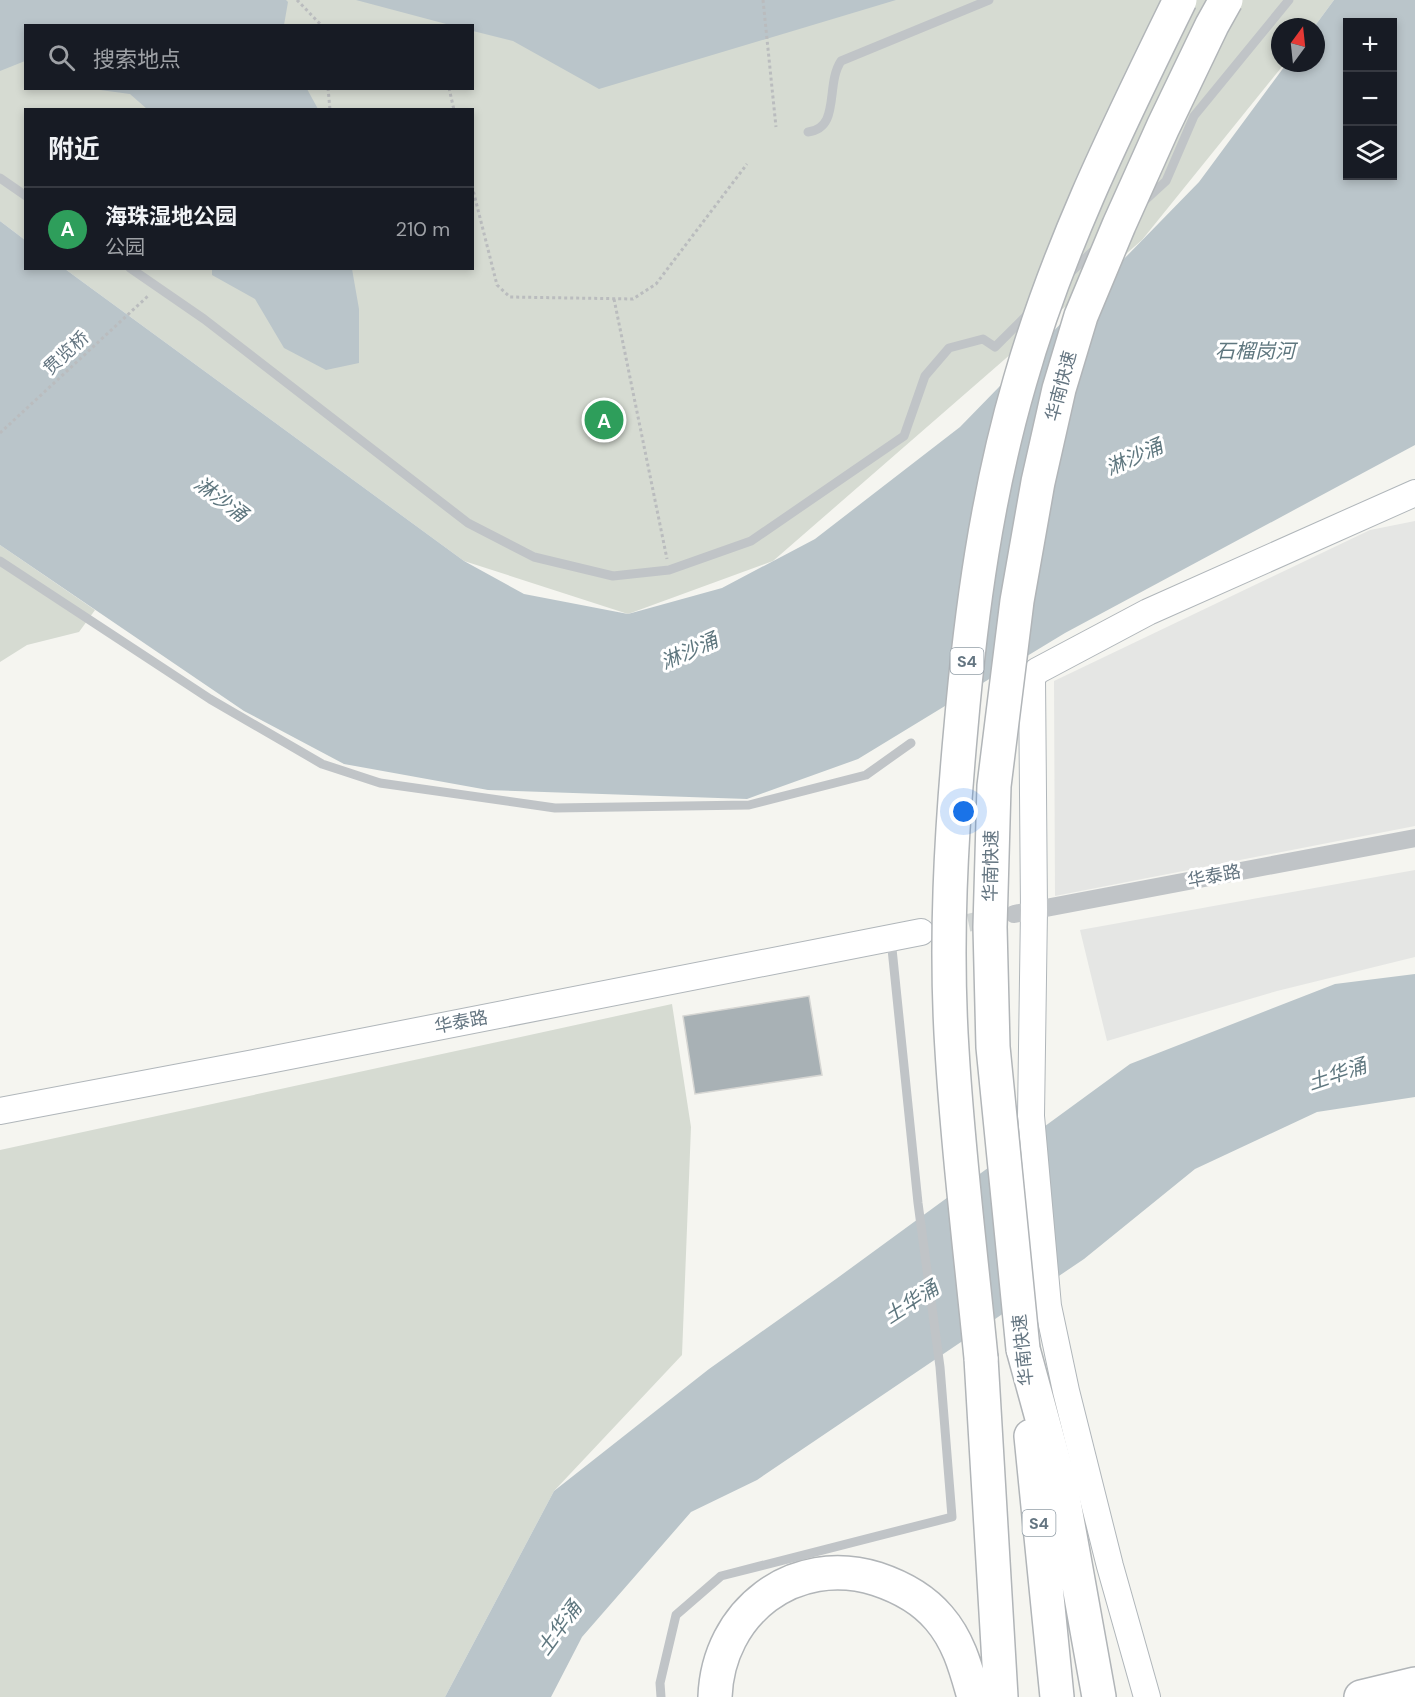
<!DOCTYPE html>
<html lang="zh">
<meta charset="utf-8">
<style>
:root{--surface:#171b24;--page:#242831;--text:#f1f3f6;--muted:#9ea1a6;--line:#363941;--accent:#e14c24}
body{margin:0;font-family:"DM Sans","Noto Sans SC",sans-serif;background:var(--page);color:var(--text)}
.controls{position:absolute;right:18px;top:18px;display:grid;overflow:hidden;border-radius:0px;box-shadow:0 3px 9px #0003}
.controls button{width:54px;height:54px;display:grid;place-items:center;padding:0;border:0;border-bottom:2px solid var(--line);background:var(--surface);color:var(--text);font:30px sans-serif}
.compass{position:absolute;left:1271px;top:18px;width:54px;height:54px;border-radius:50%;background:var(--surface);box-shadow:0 3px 9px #0003;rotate:15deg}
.you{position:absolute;left:964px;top:812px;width:21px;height:21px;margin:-15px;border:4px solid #fff;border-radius:50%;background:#1a73e8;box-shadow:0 0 0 9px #1a73e833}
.badge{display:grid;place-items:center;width:39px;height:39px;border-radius:50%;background:var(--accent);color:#fff;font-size:20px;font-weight:700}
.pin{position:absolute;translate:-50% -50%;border:3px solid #fff;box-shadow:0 2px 6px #0006}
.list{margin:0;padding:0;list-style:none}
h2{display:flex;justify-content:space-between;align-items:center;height:78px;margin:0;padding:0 24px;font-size:26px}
h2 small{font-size:20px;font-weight:400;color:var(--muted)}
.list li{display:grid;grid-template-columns:39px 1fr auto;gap:18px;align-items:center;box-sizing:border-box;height:84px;padding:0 24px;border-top:2px solid var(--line)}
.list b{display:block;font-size:22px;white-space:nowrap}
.list p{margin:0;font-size:20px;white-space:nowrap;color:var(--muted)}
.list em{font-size:20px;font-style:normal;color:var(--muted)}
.icon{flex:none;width:33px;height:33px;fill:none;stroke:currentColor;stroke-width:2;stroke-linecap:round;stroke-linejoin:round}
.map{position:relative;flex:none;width:1415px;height:1697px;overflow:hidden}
.search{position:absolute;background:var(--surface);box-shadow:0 3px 9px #0003;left:24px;top:24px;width:450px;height:66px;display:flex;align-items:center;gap:15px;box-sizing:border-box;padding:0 21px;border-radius:0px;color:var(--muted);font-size:22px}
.panel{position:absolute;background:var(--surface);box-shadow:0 3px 9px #0003;left:24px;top:108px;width:450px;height:162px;border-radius:0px}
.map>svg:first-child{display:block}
</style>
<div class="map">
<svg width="1415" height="1697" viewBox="0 0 1415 1697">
<rect width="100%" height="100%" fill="#f5f5f0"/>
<path fill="#e5e6e4" d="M1415,521v305l-360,70 -1,-215 316,-151z
M1415,870v87l-138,34 -170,50 -27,-111z"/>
<path fill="#d6dbd2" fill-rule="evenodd" d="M0,0h1334l-20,27h-34v36h5l-143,177 -369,321 -145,53 -164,-53 -399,-292 407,-1v-158h-446l-1,130 -25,-19zM26,26h446v62h-446z
M0,545l95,65 -16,22 -52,13 -27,17z
M672,1004l19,123 -9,228 -128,136 -109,206h-445v-547z"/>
<path fill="#bac5ca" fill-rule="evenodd" d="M0,0h286l2,2 -4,23 -258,1 -1,35 -25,10z
M356,0h540l-297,89 -86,-48 -40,-10 -1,-5 -22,-1z
M1334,0h81v445l-350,188 -207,126 -111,40 -259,-9 -144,-26 -100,-53 -244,-166v-324l25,19 1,28 39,1 399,292 60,33 104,20 94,-26 93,-49 145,-112 239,-245 88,-119h29v-36h-2zM1348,22h44v154h-44z
M93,89h214l11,20h-171l-17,-15z
M212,269h140l7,40v54l-33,7 -42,-22 -29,-49 -43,-24z
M1415,974v123l-98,15 -122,57 -111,90 -327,221 -66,32 -109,125 -31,60h-106l109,-206 155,-122 127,-90 294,-215 205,-80z"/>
<path fill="#a8b1b5" stroke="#d6d6d3" stroke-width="1.5" d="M809,996l13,79 -127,19 -12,-78z"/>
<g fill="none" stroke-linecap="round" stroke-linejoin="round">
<path stroke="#d1d5d4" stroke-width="18" stroke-dasharray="18 9" stroke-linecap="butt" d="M942,928l55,-11"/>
<defs>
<path id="secondary" d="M0,1111l254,-48 667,-131
M1147,1697l-37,-131 -44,-175 -18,-85 -17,-190 3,-206 -2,-232 5,-7 111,-59 267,-119"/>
<path id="highway" d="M1023,1349l39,142 37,206
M981,1358l20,339
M1031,1436l26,261
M715,1697c3,-85 79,-144 162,-118 24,8 46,20 62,39 20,23 27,51 35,79
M1361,1697l54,-13"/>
</defs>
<use href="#secondary" stroke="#b0b6ba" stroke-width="28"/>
<use href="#highway" stroke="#b1b5b8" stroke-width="36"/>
<path stroke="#babcbe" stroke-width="3" stroke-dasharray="3 3" stroke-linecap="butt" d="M297,0l25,26
M328,88l2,22
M449,88l5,22
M472,186l25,99 13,12 123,2 23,-15 91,-120
M614,299l53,260
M0,433l148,-137"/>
<path stroke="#c0c4c7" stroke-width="9" d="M808,132c33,-4 17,-47 33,-71l148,-61
M0,178l26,18
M1142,203l24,-22 28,-65 95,-116
M130,268l74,51 264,204 66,34 79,19 56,-6 82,-29 153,-105 21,-60 24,-28 34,-9 12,8 34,-34
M1067,276l29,-28
M0,561l210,138 112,65 58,19 175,25 194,-3 117,-30 45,-32
M661,1697l-1,-14 16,-68 45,-39 231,-59 -12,-150 -22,-164 -27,-264"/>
<path stroke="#c0c4c7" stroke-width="18" d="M1014,914l401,-76"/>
<use href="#secondary" stroke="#fff" stroke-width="26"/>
<use href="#highway" stroke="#fff" stroke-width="33"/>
<defs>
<path id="highway-bridge" d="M1023,1349l-30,-302 -3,-120 4,-141 23,-185 21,-119 21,-93 22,-73 38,-91 44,-98 49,-102 14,-25
M981,1358c-10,-103 -23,-205 -29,-308 -7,-108 -1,-215 9,-323 10,-116 26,-233 59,-346 38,-134 99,-256 160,-381"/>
</defs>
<use href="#highway-bridge" stroke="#b1b5b8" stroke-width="36" stroke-linecap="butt"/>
<path stroke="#babcbe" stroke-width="3" stroke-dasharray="3 3" stroke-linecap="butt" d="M763,0l13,127"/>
<use href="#highway-bridge" stroke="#fff" stroke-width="33"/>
</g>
<g text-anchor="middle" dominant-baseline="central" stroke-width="6" stroke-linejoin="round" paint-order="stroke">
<g fill="#fff" stroke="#929ea7" stroke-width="1.5">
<rect x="950.5" y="648" width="33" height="26" rx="4.5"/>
<rect x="1022.5" y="1510" width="33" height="26" rx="4.5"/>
</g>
<g font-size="16" font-weight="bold" fill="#647581">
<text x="967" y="661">S4</text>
<text x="1039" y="1523">S4</text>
</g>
<g font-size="18" fill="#647581" stroke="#fff">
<text transform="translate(66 353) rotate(-43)">贯览桥</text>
<text transform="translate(1061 386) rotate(-75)">华南快速</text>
<text transform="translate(991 866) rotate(-89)">华南快速</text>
<text transform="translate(1214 876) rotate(-11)">华泰路</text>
<text transform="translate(461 1022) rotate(-11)">华泰路</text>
<text transform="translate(1023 1350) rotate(-96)">华南快速</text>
</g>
<g font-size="20" font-style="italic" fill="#5f777f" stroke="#fff">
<text x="1255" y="351">石榴岗河</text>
<text transform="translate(1134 457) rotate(-24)">淋沙涌</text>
<text transform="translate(221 499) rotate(37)">淋沙涌</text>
<text transform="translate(689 651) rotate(-24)">淋沙涌</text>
<text transform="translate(1337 1074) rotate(-18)">土华涌</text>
<text transform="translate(911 1302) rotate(-33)">土华涌</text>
<text transform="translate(559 1628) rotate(-54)">土华涌</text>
</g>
</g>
</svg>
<div class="controls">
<button>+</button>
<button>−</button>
<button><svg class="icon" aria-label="layers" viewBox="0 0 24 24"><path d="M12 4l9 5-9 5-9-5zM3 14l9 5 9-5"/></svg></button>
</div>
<svg class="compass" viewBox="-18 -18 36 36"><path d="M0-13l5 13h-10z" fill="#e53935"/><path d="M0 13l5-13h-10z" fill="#9ea1a6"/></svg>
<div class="you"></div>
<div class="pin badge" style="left:604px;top:420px;background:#2e9e5b">A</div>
<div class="search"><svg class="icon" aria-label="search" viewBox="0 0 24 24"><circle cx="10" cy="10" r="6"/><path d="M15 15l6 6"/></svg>搜索地点</div>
<section class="panel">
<h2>附近<small></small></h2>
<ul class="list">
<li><span class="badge" style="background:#2e9e5b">A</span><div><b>海珠湿地公园</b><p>公园</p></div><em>210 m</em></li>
</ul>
</section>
</div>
